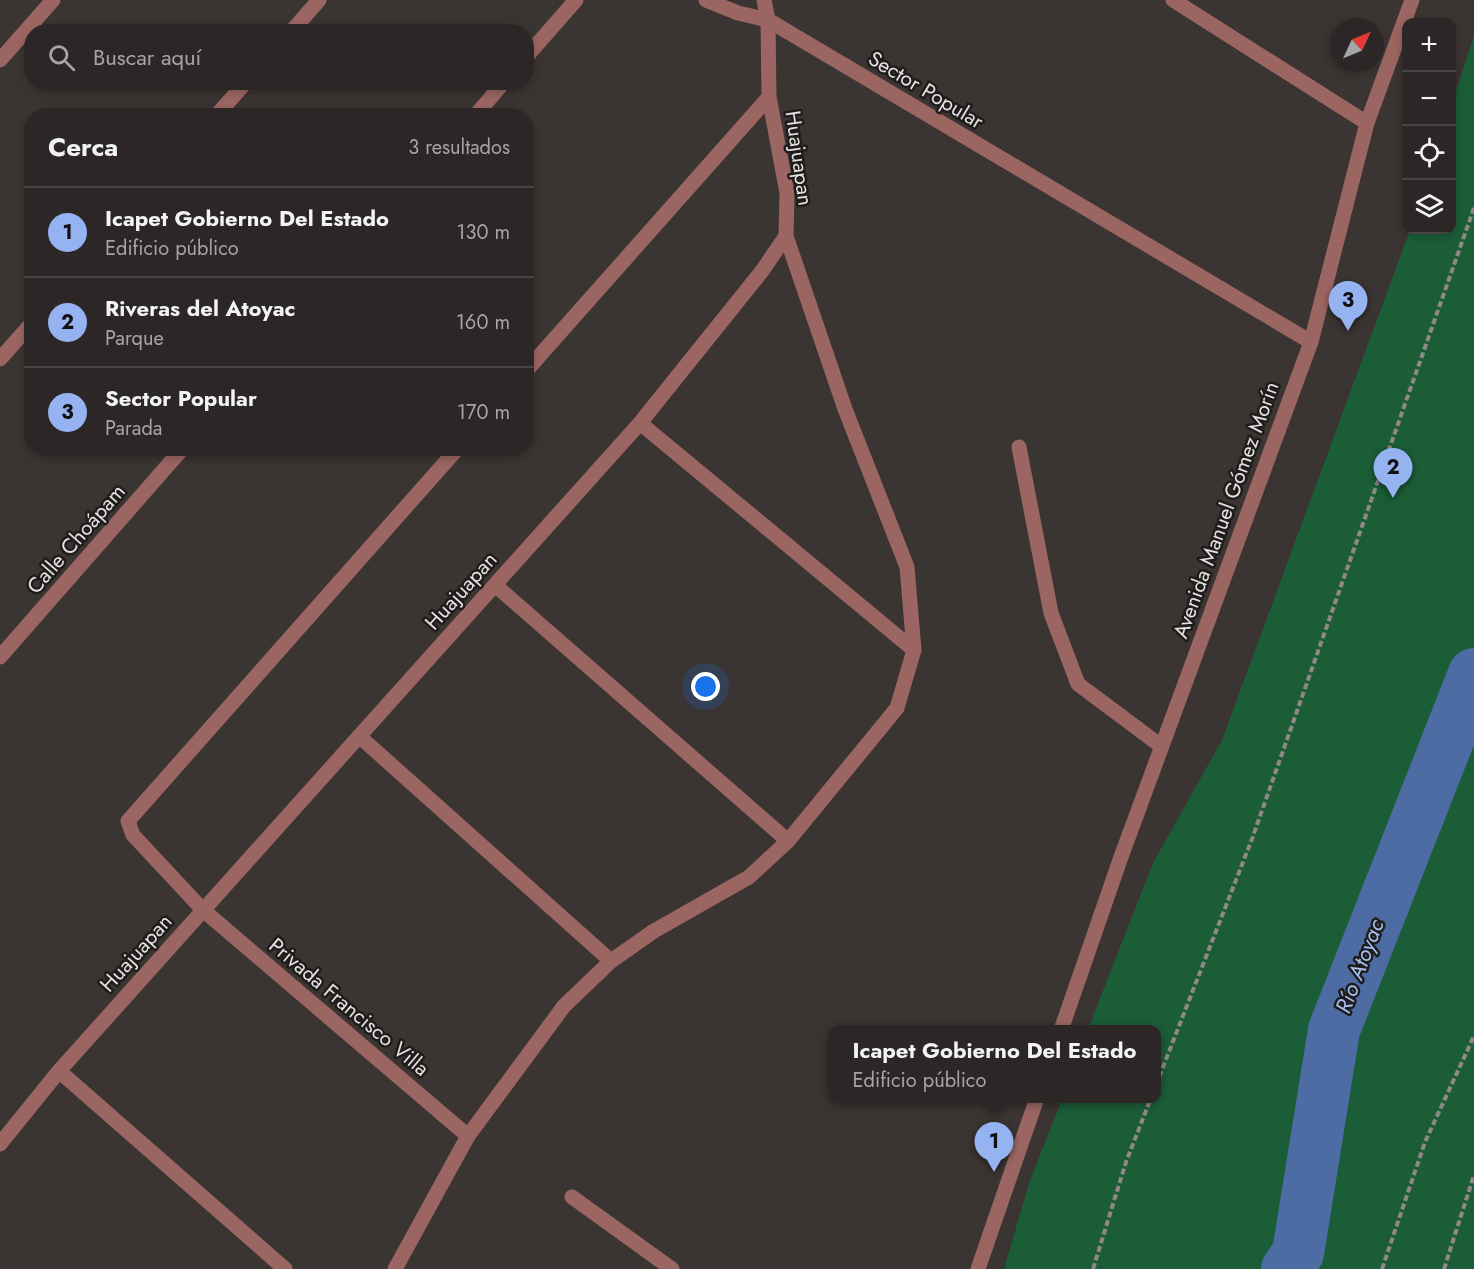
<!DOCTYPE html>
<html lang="es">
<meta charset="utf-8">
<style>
:root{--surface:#2c2726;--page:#342f2e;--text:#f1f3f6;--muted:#a6a5a7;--line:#484443;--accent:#95b2f1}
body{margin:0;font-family:Jost,sans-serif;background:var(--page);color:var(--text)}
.controls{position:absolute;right:18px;top:18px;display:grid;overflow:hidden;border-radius:12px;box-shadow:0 3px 9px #0003}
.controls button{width:54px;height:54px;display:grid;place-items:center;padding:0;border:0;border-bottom:2px solid var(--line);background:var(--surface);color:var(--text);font:30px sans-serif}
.compass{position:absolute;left:1330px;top:18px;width:54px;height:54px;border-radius:50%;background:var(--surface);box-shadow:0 3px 9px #0003;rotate:46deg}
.you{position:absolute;left:706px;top:687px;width:21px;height:21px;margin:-15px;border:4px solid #fff;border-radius:50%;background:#1a73e8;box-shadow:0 0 0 9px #1a73e833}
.badge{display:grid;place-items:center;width:39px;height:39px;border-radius:50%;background:var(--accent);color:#111;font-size:20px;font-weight:700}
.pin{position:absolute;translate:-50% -50px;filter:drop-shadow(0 2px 3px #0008)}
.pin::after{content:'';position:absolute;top:32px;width:21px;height:18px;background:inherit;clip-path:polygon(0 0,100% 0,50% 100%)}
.popup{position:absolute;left:828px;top:1025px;width:333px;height:78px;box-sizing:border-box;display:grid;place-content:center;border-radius:12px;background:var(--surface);filter:drop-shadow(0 2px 4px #0005);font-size:20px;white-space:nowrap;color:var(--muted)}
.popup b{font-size:22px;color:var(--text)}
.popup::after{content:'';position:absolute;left:50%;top:100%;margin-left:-12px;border:12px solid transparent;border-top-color:var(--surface)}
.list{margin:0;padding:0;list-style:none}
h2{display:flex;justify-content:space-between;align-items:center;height:78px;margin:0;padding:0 24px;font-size:26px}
h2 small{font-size:20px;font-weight:400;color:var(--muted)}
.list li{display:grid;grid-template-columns:39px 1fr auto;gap:18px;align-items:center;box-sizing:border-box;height:90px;padding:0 24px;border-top:2px solid var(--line)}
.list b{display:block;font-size:22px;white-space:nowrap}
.list p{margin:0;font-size:20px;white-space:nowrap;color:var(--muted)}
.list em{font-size:20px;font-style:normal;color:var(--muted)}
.icon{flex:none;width:33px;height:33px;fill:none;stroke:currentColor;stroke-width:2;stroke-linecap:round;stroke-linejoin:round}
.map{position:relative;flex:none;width:1474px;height:1269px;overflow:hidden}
.search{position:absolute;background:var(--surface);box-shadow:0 3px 9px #0003;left:24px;top:24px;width:510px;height:66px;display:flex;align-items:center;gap:15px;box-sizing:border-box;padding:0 21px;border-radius:24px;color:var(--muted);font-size:22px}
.panel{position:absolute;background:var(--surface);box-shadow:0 3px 9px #0003;left:24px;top:108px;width:510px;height:348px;border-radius:24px}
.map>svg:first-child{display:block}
</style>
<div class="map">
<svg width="1474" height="1269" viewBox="0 0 1474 1269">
<rect width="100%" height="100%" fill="#3a3432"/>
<path fill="#1b5d37" d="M1474,35v1234h-470l25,-86 33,-84 94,-1v-68l-68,-1 65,-166 69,-123 188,-510h42v-126z"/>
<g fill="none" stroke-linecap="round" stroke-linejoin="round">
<path stroke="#4c6ca3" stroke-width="52" d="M1287,1269l11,-16 36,-223 140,-356"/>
<path stroke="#8e8988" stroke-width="4" stroke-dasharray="6 3" stroke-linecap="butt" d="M1156,1085l96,-246 222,-631
M1093,1269l33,-107 25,-64
M1382,1269l43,-127 49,-106
M1444,1269l30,-94"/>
<path stroke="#9b6662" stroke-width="15" d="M706,0l32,13 30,7 543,322
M1173,0l194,123
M291,32l28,-32
M526,57l50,-57
M0,60l53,-60
M216,116l30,-34
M475,116l29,-34
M0,359l32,-36
M526,371l243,-274
M640,423l274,227
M1019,447l32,166 27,71 83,62
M458,448l-330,373 5,14 70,75 265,226
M495,585l293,256
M0,657l183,-209
M359,736l252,225
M1061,1030l60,-173 190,-515 56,-219 45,-123
M59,1071l226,198
M0,1144l59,-73 581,-648 122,-152 24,-35 1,-43 -18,-96 -1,-77 -4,-20
M572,1197l100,72
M395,1269l73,-133 96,-130 47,-45 43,-30 95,-54 39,-36 109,-133 17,-58 -7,-83 -62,-158 -59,-173
M978,1269l59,-171"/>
</g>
<g text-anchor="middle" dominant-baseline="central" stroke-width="5" stroke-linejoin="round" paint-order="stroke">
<g font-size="21" fill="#e5e1e0" stroke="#1f1d1c">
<text transform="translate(926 90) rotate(31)">Sector Popular</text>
<text transform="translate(799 158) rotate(82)">Huajuapan</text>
<text transform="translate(1226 510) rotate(-70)">Avenida Manuel Gómez Morín</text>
<text transform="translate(76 539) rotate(-49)">Calle Choápam</text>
<text transform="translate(461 591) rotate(-48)">Huajuapan</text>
<text transform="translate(136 953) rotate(-48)">Huajuapan</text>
<text transform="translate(349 1007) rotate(40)">Privada Francisco Villa</text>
</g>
<g font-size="22" font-style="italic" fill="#a4c0f0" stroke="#1f1d1c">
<text transform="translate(1359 966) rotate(-69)">Río Atoyac</text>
</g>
</g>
</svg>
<div class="controls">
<button>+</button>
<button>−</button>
<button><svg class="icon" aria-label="locate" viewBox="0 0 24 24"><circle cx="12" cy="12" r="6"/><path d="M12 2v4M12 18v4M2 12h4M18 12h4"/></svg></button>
<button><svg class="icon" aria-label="layers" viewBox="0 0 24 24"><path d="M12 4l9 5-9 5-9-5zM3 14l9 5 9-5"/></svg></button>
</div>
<svg class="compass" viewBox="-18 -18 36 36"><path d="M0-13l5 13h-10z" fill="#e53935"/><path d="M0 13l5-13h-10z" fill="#a6a5a7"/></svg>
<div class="you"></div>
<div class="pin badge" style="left:994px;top:1172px">1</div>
<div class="popup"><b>Icapet Gobierno Del Estado</b>Edificio público</div>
<div class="pin badge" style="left:1393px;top:498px">2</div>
<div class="pin badge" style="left:1348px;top:331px">3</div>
<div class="search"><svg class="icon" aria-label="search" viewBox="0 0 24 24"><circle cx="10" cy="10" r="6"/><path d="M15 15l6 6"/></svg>Buscar aquí</div>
<section class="panel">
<h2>Cerca<small>3 resultados</small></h2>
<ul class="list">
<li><span class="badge">1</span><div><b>Icapet Gobierno Del Estado</b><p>Edificio público</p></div><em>130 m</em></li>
<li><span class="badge">2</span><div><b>Riveras del Atoyac</b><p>Parque</p></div><em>160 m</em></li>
<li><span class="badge">3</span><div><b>Sector Popular</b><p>Parada</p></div><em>170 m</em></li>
</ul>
</section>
</div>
